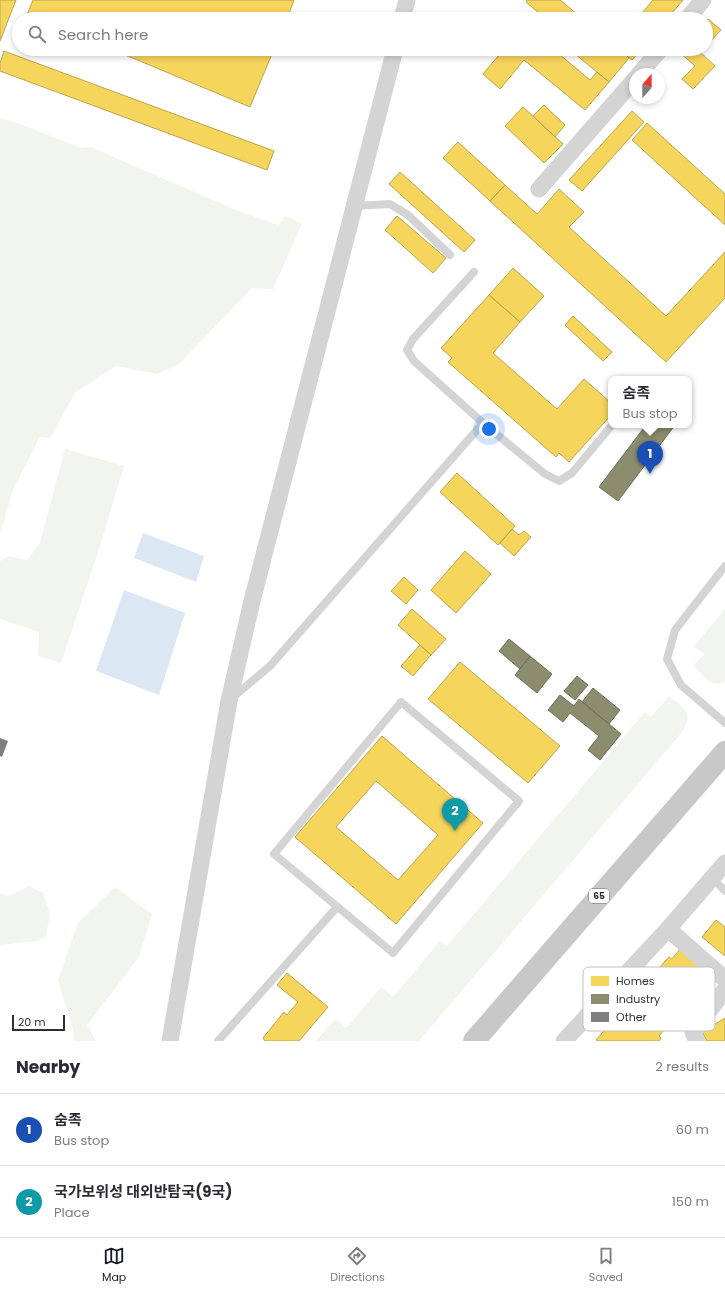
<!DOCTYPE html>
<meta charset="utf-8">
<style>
:root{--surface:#fff;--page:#f2f2f3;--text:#2b2b33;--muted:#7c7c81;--line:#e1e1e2;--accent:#111827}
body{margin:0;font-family:Poppins,"Noto Sans KR",sans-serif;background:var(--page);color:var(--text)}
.compass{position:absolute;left:629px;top:68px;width:36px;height:36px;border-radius:50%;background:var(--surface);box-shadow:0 2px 6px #0003;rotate:21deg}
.scale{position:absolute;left:12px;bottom:10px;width:53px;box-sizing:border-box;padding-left:4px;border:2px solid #303030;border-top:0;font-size:11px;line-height:14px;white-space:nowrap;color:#303030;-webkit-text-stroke:3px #fff;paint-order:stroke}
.you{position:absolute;left:489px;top:429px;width:14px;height:14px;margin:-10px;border:3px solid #fff;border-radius:50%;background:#1a73e8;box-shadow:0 0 0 6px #1a73e833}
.badge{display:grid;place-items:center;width:26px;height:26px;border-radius:50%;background:var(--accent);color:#fff;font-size:13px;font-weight:700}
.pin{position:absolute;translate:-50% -33px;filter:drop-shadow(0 1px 2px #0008)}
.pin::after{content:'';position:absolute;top:21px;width:14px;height:12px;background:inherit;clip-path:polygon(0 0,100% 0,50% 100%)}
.popup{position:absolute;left:608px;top:376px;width:84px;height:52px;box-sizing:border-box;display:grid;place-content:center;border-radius:8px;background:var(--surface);filter:drop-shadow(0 1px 3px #0005);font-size:13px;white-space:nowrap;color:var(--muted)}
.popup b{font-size:15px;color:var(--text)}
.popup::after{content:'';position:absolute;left:50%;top:100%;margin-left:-8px;border:8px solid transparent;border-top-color:var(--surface)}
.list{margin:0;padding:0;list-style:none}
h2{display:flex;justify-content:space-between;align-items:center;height:52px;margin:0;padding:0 16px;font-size:17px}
h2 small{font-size:13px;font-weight:400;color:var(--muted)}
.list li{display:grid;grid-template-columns:26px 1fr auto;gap:12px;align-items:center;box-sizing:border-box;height:72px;padding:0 16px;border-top:1px solid var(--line)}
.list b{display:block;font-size:15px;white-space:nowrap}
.list p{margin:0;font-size:13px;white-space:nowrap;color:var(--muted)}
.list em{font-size:13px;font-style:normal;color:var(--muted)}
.icon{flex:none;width:22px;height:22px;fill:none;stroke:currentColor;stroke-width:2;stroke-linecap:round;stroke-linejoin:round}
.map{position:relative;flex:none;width:725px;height:1041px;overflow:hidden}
.search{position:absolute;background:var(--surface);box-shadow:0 2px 6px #0003;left:12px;right:12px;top:12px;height:44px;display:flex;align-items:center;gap:10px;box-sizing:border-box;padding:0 14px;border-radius:22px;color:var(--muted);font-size:15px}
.sheet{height:196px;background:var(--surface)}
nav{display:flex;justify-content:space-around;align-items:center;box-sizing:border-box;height:56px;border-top:1px solid var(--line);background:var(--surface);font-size:11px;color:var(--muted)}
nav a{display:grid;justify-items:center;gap:2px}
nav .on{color:var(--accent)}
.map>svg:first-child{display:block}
</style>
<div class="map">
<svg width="725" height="1041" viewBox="0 0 725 1041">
<rect width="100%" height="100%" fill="#fff"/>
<path fill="#f1f5ed" d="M0,118l15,4 66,26 10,-1 140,61 47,17 7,-9 17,8 -29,65 -21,-1 -73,76 -22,10 -41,-8 -41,27 -25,45 -10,-1 -27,53 -13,44z
M65,449l59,17 -24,80 -39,117 -23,-7 1,-24 -39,-13v-58l8,-5 19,4 13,-17z
M725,609v72c-13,9 -23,-7 -31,-15l10,-12 -10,-8z
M669,696c14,12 25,16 14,35l-264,310h-103l19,-22 11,9 35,-41 12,10 47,-56 7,5 198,-234 6,5z
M29,886l14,7 7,20 -4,23 -9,5 -37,4v-52l8,3z
M115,887l37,27 -13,43 -52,68 9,16h-23l1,-8 -16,-53 20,-57z"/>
<path fill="#dbe7f2" d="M143,533l61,23 -8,26 -62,-24z
M124,590l61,23 -26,82 -63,-24z"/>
<path fill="#f6d55c" stroke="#bba44f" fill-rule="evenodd" d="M0,0h16l-16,41z
M33,0h261l-7,19h-249l-11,-4z
M527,0h33l23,19h-37l-20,-17z
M653,0h30l-16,19h-30z
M708,19l13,11 -15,16v-25z
M111,49h163l-24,58z
M504,49h49l37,31 7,-8 12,10 -24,28 -61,-50 -24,29 -17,-15z
M569,49h50l10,9 -20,24z
M619,49h23l-10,11z
M680,49h23l-3,3 15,14 -22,23 -11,-10 13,-13 -17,-15z
M4,51l270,100 -7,19 -267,-99v-8z
M544,105l21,20 -10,12 -22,-21z
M523,107l40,37 -19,19 -39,-37z
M632,111l12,11 -62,69 -13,-11z
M647,123l78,71v31l-93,-85z
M458,142l47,43 -15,16 -47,-43z
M400,172l75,68 -11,12 -75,-68z
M505,185l32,29 22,-25 25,23 -15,15 97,89 59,-64v46l-59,64 -176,-161z
M397,216l49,42 -13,15 -48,-43z
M513,268l31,28 -24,26 -31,-27z
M489,295l31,27 -27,31 64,56 27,-30 27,24v12l-42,47 -10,-9 -3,4 -108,-95 4,-4 -11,-10z
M573,316l39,36 -9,9 -38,-36z
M457,473l58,53 -17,19 -58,-53z
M512,529l7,6 5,-4 7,6 -17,19 -14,-13z
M465,551l26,23 -35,39 -25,-23z
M404,577l14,13 -12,14 -15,-13z
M412,609l34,30 -15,16 -33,-30z
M420,645l11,10 -18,21 -12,-10z
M460,662l100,84 -32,37 -100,-84z
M382,736l101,87 -87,101 -101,-87zM376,781l62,54 -40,45 -62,-53z
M716,920l9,7v29l-23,-19z
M680,949l31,27 -9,9 3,3 -29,33 -3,-2 -14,17 2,2 -2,3h-61l-2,-1 29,-33 3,2 14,-16 -3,-3 30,-33 3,2z
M287,973l41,34 -29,34h-34l-2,-3 21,-26 3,3 11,-13 -21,-17z
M725,1018v23h-18l-5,-9z"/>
<path fill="#8c8c6e" stroke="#70705b" d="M646,425h29l-57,76 -19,-14z
M509,639l21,17 -10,13 -21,-18z
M530,656l22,18 -15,19 -22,-18z
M577,676l11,9 -13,15 -11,-9z
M593,688l27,22 -11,14 -27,-22z
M560,695l14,11 5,-7 42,35 -21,26 -12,-10 11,-14 -29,-23 -7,9 -15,-12z"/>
<path fill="#7f7f7f" d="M0,738l8,3 -6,16 -2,-1z"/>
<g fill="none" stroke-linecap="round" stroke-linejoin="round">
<path stroke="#d4d4d4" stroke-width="8" d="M354,206l36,-2 18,11 42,40
M474,272l-61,67 -6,11 7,11 69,62 62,51 14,7 13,-8 40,-48
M725,566l-50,64 -8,29 14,26 44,38
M231,699l39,-33 213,-243
M401,702l118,99 -126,152 -119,-99z
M712,878l13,13
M218,1041l119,-134"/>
<path stroke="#d4d4d4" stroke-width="17" d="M402,19l5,-19
M687,19l16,-19
M639,74l22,-25
M539,189l96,-110
M668,929l57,50
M170,1041l59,-340 23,-100 143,-552
M564,1041l104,-112 57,-66
M697,1041l-4,-9 32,-42"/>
<path stroke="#c8c8c8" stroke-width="22" d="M474,1041l251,-289"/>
</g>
<g text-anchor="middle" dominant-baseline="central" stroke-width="4" stroke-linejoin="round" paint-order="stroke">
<rect fill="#fff" stroke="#6e6e6e" stroke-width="1" x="589" y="889" width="20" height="14" rx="3"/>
<g font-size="9" font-weight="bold" fill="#303030">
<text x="599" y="896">65</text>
</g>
</g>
<rect x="583" y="967" width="132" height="64" rx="6" fill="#fff" stroke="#c1c1c1" stroke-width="1"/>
<rect x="591" y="976" width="18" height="10" fill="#f6d55c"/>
<rect x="591" y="994" width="18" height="10" fill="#8c8c6e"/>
<rect x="591" y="1012" width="18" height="10" fill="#7f7f7f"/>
<g font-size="11" fill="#303030">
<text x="616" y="985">Homes</text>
<text x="616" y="1003">Industry</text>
<text x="616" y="1021">Other</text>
</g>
</svg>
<svg class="compass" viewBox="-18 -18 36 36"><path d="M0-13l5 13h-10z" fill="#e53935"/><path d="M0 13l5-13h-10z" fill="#7c7c81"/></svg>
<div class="scale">20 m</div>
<div class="you"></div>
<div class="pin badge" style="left:650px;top:474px;background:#1a4fb4">1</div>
<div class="popup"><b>숨족</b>Bus stop</div>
<div class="pin badge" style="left:455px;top:831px;background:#0f9aa8">2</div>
<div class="search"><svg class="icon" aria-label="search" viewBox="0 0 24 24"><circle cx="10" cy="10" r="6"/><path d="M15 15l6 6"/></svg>Search here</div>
</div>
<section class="sheet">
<h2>Nearby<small>2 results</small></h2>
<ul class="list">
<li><span class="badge" style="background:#1a4fb4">1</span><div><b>숨족</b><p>Bus stop</p></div><em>60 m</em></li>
<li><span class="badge" style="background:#0f9aa8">2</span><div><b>국가보위성 대외반탐국(9국)</b><p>Place</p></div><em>150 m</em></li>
</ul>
</section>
<nav>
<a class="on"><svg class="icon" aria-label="map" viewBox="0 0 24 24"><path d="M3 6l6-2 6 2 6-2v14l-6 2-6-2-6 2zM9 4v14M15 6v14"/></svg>Map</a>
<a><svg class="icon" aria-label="directions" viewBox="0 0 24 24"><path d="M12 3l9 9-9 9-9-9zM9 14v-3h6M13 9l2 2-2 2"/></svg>Directions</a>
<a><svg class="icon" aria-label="saved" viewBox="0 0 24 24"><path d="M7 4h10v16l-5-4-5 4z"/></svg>Saved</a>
</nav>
